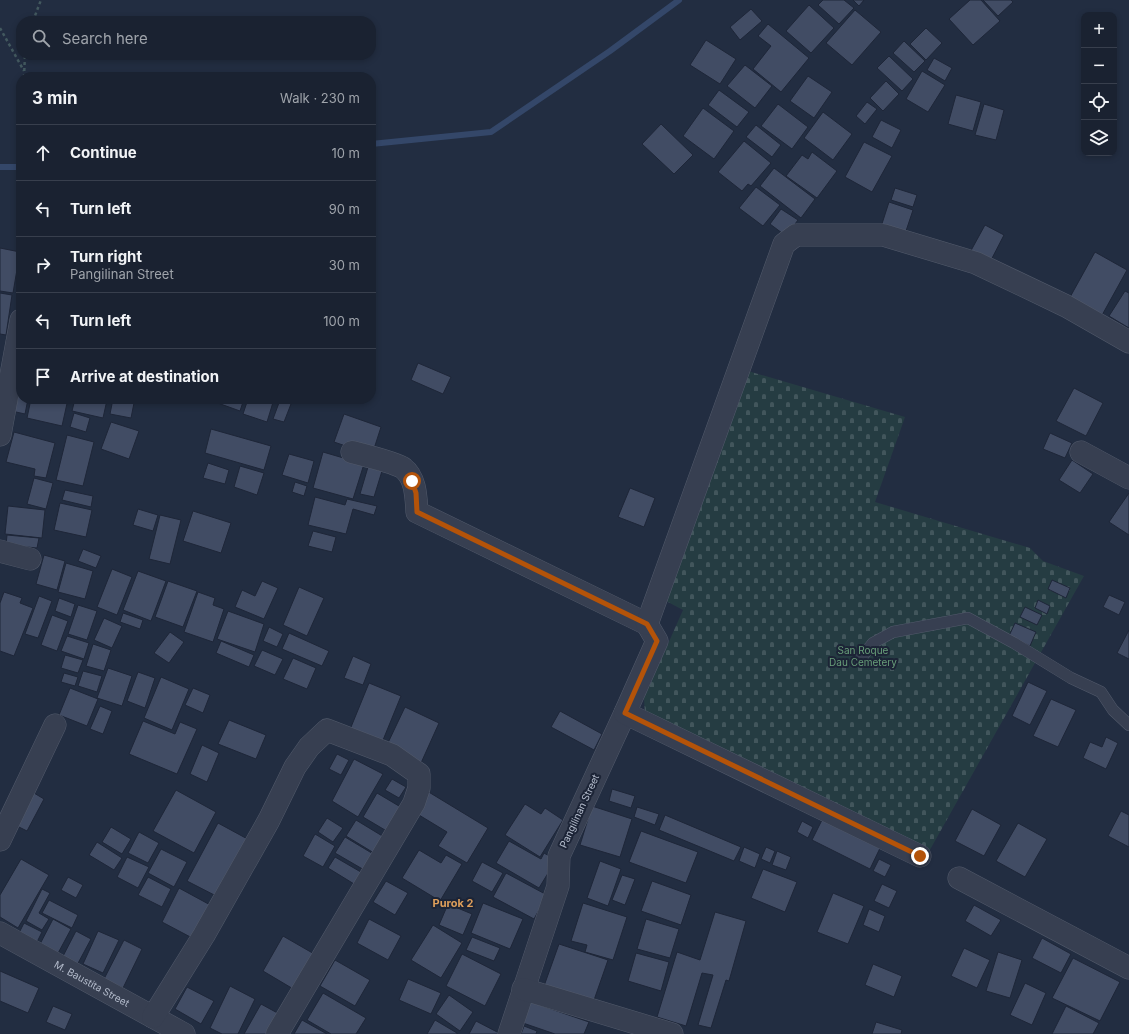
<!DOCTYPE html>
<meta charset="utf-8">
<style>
:root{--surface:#1a2231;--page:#232a39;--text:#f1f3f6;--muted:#9fa4ab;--line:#383f4d}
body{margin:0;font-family:Inter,sans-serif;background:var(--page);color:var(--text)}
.controls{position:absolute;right:12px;top:12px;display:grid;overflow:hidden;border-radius:8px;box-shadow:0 2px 6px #0003}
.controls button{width:36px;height:36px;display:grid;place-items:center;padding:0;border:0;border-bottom:1px solid var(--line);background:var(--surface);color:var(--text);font:20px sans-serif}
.stop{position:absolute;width:12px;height:12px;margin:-9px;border:3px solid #b45309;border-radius:50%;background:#fff}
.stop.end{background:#b45309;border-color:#fff;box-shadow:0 1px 4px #0008}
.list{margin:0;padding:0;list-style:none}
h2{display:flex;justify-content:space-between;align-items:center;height:52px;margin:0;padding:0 16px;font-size:17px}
h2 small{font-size:13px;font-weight:400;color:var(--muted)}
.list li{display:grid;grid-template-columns:26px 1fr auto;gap:12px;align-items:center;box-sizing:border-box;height:56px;padding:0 16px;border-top:1px solid var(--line)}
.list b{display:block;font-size:15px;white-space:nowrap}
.list p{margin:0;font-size:13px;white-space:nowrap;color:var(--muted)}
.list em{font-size:13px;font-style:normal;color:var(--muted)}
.icon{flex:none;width:22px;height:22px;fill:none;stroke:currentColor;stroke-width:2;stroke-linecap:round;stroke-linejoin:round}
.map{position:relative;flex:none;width:1129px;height:1034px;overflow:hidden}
.search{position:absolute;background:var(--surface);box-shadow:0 2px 6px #0003;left:16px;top:16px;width:360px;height:44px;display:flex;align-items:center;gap:10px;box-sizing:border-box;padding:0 14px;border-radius:16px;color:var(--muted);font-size:15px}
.panel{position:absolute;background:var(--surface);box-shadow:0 2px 6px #0003;left:16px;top:72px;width:360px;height:332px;border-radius:16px}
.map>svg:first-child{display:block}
</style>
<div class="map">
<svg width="1129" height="1034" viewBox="0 0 1129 1034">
<defs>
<pattern id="cemetery-stones" width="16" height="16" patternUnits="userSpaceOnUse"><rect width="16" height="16" fill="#253c42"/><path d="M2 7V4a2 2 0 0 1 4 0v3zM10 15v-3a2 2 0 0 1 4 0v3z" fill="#42565c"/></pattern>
</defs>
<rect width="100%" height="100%" fill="#222d41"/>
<path fill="url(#cemetery-stones)" d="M748,371l157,46 -30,85 155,46 13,13 41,15 -157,279 -282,-139 -1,-18 39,-88 -17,-9z"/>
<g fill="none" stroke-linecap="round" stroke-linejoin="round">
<path stroke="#344769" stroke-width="6" d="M371,144l120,-12 119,-81 69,-51
M0,167h21"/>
</g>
<path fill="#414c64" stroke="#1e2638" d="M823,0h21l10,8 -15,16 -21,-19z
M853,0h11l-5,6z
M970,0h11l19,21 -27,24 -24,-26z
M983,0h28l2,2 -15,14z
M809,5l25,23 -23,25 -25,-22z
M751,9l11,12 -22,19 -10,-13z
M855,10l26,22 -29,33 -26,-22z
M768,24l41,34 -28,34 -28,-23 18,-23 -13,-10z
M926,28l16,15 -16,17 -16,-16z
M706,40l30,19 -16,25 -30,-19z
M904,41l21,20 -11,11 -21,-19z
M889,56l24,23 -11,12 -25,-23z
M934,58l18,10 -7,13 -18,-11z
M745,65l27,21 -17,22 -28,-22z
M922,71l23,14 -17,27 -22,-13z
M808,76l24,16 -18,26 -24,-17z
M886,81l13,13 -16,17 -13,-13z
M719,90l30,22 -12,15 -29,-22z
M956,95l25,7 -8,29 -25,-7z
M867,102l10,7 -12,15 -9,-8z
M778,104l30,23 -16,22 -31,-23z
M984,104l20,6 -8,30 -21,-5z
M703,108l31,23 -20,28 -31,-23z
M823,112l29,22 -19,26 -29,-22z
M881,120l20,10 -9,18 -20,-11z
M661,124l32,31 -19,19 -32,-30z
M756,125l25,20 -9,12 -26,-20z
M744,141l27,22 -20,23 -3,-2 -6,7 -24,-19z
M864,142l28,14 -20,36 -27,-15z
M812,152l25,19 -20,27 -31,-22 16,-21 6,4z
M774,168l41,31 -14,19 -41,-32z
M756,187l24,18 -17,21 -24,-18z
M895,188l22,7 -4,12 -22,-7z
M889,202l24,8 -10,30 -24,-7z
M781,209l17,11 -12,16 -16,-12z
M985,225l19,10 -16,31 -20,-10z
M0,248l20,4 -7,41 -13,-2z
M1095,252l32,18 -26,47 -32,-18z
M1125,291l4,2v35l-20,-12z
M0,293l12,2 -6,40 -6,-1z
M418,363l33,14 -8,17 -32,-14z
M21,380v19h7l-3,15 -18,-4z
M1074,388l29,15 -17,33 -30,-15z
M31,399h37l-6,27 -35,-8z
M75,399h26l6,1 -4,18 -31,-7z
M113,399l21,4 -3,15 -21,-4z
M128,399h14v3z
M216,399h28l-4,12 -25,-9z
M248,399h26l-7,23 -24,-8z
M280,400l11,4 -7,18 -11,-3z
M74,413l16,5 -4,14 -16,-5z
M344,414l37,13 -9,28 -38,-13z
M111,422l28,9 -10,28 -28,-10z
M211,429l60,17 -7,24 -59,-17z
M14,432l41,11 -9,35 -12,-2 1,-7 -29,-7z
M1050,433l22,10 -7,15 -22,-9z
M67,435l27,7 -11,44 -27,-6z
M323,452l41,12 -11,35 -40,-11z
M289,454l25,7 -6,22 -26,-8z
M1072,460l21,14 -13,19 -21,-13z
M208,463l21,7 -4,14 -22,-6z
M240,466l24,7 -7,22 -23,-8z
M368,467l14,4 -8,26 -14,-3z
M34,478l19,5 -7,26 -19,-5z
M295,482l12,4 -3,10 -12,-4z
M630,488l25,10 -11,29 -26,-10z
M65,490l28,6 -2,11 -29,-7z
M1129,493v42l-20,-13z
M315,497l30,8 2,-6 30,7 -3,9 -21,-6 -7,25 -38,-9z
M60,503l32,7 -6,27 -32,-7z
M8,506l37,4 -3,28 -37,-4z
M138,509l20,6 -5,16 -20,-6z
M193,511l38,12 -10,30 -38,-12z
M160,515l21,5 -11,44 -21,-5z
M313,531l23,6 -4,15 -24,-6z
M7,535l32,3 -2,10 -31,-3z
M83,549l18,7 -5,12 -18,-7z
M44,555l21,6 -8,29 -21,-6z
M66,563l27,8 -8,28 -27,-7z
M112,569l20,8 -15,38 -20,-8z
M138,571l28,10 -15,40 -28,-11z
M1052,580l18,8 -4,10 -18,-9z
M168,581l29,10 -14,36 -28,-10z
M262,581l16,7 -14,31 -29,-12 7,-17 13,6z
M299,587l25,11 -17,38 -24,-11z
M4,592l18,6 -2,5 13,5 -19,48 -14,-5v-48z
M198,592l17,6 -2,7 11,4 -11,33 -29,-10z
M1109,595l16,7 -6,13 -16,-8z
M39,596l13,5 -14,37 -13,-4z
M59,598l16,6 -4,13 -16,-6z
M1038,600l12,6 -3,8 -12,-6z
M78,605l19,6 -10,29 -19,-6z
M1025,607l17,8 -5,10 -17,-8z
M228,611l36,13 -9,28 -38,-13z
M123,613l20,7 -3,9 -20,-7z
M52,615l16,6 -11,30 -16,-6z
M104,618l18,8 -10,22 -18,-8z
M1015,623l21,9 -6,14 -21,-10z
M269,627l14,7 -6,13 -14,-6z
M1129,630v29l-12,-6z
M170,632l14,10 -15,21 -15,-10z
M289,633l40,18 -7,15 -40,-17z
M67,636l22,7 -5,16 -23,-8z
M221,641l33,14 -5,12 -33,-14z
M93,644l18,6 -7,21 -18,-5z
M262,650l21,9 -8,16 -21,-9z
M65,655l18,5 -5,13 -17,-5z
M353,656l18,8 -8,21 -19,-7z
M293,658l23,10 -9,21 -24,-10z
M108,668l24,8 -10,30 -25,-8z
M83,671l19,5 -5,16 -19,-6z
M138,672l17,6 -10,30 -18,-7z
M64,673l14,4 -3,9 -14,-4z
M161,677l28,12 -17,41 -28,-12z
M1028,682l19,9 -17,34 -18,-9z
M369,683l32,13 -20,49 -32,-13z
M70,688l28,11 -11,27 -28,-11z
M193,688l17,7 -7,18 -18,-8z
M1051,699l25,11 -18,37 -25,-11z
M100,706l12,5 -9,23 -13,-5z
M405,707l34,16 -18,40 -35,-16z
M560,711l42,23 -8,16 -43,-23z
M229,720l37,15 -10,24 -38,-15z
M143,721l32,13 5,-12 17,7 -20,45 -48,-20z
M1106,737l12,6 -12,26 -23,-11 7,-16 12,5z
M202,745l17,8 -12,29 -17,-8z
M337,754l12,6 -8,15 -12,-6z
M354,759l29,15 -25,43 -26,-16z
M392,779l14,8 -7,11 -14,-8z
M612,789l23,7 -4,12 -22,-7z
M29,790l15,9 -17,32 -16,-8z
M176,790l40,22 -22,41 -41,-22z
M427,791l61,37 -21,35 -29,-17 9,-14 -33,-20z
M377,793l27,16 -14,24 -27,-16z
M525,804l16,10 4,-6 18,12 -23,37 -35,-22z
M592,806l40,13 -12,38 -40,-12z
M637,807l22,7 -4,11 -21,-8z
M972,809l29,16 -17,31 -29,-15z
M1121,811l8,4v32l-21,-11z
M665,815l76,32 -7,14 -75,-31z
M327,818l16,10 -10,14 -15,-10z
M823,818l58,28 -11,23 -58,-29z
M356,820l28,17 -10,16 -28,-17z
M802,821l11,6 -5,11 -11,-6z
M218,823l35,19 -31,57 -35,-18z
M1018,823l29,16 -22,38 -29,-16z
M111,827l20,12 -9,15 -20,-12z
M641,831l57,21 -12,31 -57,-21z
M139,832l20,11 -11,20 -20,-10z
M315,834l20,12 -12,21 -20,-11z
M345,837l30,18 -9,16 -31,-18z
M509,841l32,18 3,-6 12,7 -17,28 -43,-25z
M97,842l25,16 -8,12 -25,-15z
M744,847l16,7 -5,14 -16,-7z
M766,847l9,4 -5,12 -9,-4z
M161,849l26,13 -13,25 -26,-14z
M419,850l22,13 5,-8 16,9 -22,37 -38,-23z
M777,851l14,6 -5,13 -14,-5z
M127,857l22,10 -11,21 -21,-11z
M335,857l31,18 -7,12 -31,-19z
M21,859l28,16 -31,53 -18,-11v-22z
M879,859l12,6 -6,12 -12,-6z
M600,861l21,8 -13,37 -21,-8z
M482,862l21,11 -11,19 -20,-11z
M763,869l34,13 -12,30 -34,-14z
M506,873l41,22 -13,24 -41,-22z
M622,875l13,4 -10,26 -13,-5z
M68,877l15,8 -7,13 -15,-8z
M148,877l23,12 -9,18 -24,-12z
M386,881l22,12 -13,22 -22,-13z
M652,881l39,14 -10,30 -40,-14z
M882,884l15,7 -8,17 -15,-7z
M179,888l35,19 -18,33 -34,-18z
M42,889l8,4 -11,20 10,6 -7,11 -16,-9z
M833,893l31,13 -16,38 -31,-12z
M49,900l29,15 -6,13 -30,-15z
M483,903l40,16 -13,30 -39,-16z
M583,903l44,14 -14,43 -28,-8 2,-7 -16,-4z
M448,904l24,10 -9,21 -24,-10z
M974,905l27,15 -10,16 -26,-15z
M869,909l16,7 -6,16 -16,-7z
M715,912l31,9 -17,60 -3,-1 -15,48 -13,-3 15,-50 -11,-2 -16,53 -29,-9 20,-65 23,8z
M53,919l18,10 -15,28 -18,-9z
M369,919l32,17 -13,24 -31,-17z
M646,919l33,10 -9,29 -33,-9z
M24,923l18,9 -6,12 -18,-9z
M433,925l29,18 -21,35 -30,-18z
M76,931l15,8 -15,28 -15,-7z
M98,931l21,9 -16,33 -20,-9z
M283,936l33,19 -21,35 -32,-19z
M472,937l28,11 -6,13 -28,-11z
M1042,938l29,16 -10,19 -29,-15z
M124,940l18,9 -19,39 -19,-9z
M559,944l49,16 -15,43 -49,-17z
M964,948l26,12 -13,28 -26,-12z
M998,952l24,8 -12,38 -24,-7z
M636,953l33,9 -8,29 -33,-10z
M462,954l39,20 -16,32 -39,-20z
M1073,958l47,24 -20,39 -48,-23z
M335,960l35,20 -15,26 -35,-20z
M873,964l29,12 -8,21 -29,-12z
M0,971l39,17 -11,25 -28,-12z
M408,979l33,14 -10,21 -32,-14z
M1025,983l21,10 -14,32 -22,-10z
M230,986l25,13 -17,35h-16l-12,-6z
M187,987l27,14 -13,23 -26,-15z
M323,993l43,25 -10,16h-25l-24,-14z
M449,995l24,17 -13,19 -24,-17z
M528,1001l61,21 -5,12h-29l-35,-12z
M261,1004l22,12 -10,18h-29z
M53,1006l19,8 -7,16 -19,-8z
M1066,1006l33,17 -6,11h-41z
M302,1020l25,14h-33z
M435,1020l22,13v1h-30z
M476,1021l25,13h-32z
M876,1022l26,8 -1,4h-29z
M524,1026l13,5 -1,3h-15z"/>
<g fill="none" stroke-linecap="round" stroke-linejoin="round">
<defs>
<path id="lane" d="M861,658l12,-15 20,-11 75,-14 46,25 57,35 30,14 12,18 16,15"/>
<g id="street">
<path d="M0,435l21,-115"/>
<path d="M352,452c8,2 47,12 51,16 13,10 13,29 14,44l230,112 10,17 -32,72 -66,143 -1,30 -49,148"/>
<path d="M1081,452l48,26"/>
<path d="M0,551l30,8"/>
<path d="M647,624l137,-380 12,-9h87l93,28 90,43 63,36"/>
<path d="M625,713l295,143"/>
<path d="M0,840l55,-115"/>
<path d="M959,878l170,90"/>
<path id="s1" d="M0,933l184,101"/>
<path d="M523,989l149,45"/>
<path d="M153,1017l51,-82 65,-115 26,-53 14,-20 18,-17 65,25 27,19v14l-5,15 -137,231"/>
</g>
</defs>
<use href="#lane" stroke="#525a6b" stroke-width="12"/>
<use href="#street" stroke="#525a6b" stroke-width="23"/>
<path stroke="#43595f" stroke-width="2.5" stroke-dasharray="3 3" stroke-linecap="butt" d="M33,21l8,-21
M0,28l24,43
M24,77l1,-22"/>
<use href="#lane" stroke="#373f51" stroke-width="11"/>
<use href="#street" stroke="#373f51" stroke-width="22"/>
</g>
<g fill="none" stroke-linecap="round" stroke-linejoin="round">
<path stroke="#b45309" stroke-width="5" d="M412,481l4,12 1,19 230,112 10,17 -32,72 295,143"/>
</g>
<g text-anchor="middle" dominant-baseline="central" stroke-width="4" stroke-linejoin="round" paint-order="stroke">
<g font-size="10" fill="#689e79" stroke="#1c2436">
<text x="863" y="650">San Roque<tspan x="863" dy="12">Dau Cemetery</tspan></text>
</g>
<g font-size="10" fill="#b3bbcb" stroke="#1c2436">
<text transform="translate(579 811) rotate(-65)">Pangilinan Street</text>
<text stroke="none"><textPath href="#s1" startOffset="105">M. Baustita Street</textPath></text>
</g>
<g font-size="11" font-weight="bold" fill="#df9f5b" stroke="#1c2436">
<text x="453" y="903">Purok 2</text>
</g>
</g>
</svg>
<div class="controls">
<button>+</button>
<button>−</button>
<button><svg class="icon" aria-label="locate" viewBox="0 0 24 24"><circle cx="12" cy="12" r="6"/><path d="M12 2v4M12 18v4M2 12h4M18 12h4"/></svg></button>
<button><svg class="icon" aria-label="layers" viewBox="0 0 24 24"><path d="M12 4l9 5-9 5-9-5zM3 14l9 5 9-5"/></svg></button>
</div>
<div class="stop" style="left:412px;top:481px"></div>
<div class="stop end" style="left:920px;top:856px"></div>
<div class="search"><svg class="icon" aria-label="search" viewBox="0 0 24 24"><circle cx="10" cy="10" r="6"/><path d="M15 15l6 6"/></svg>Search here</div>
<section class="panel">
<h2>3 min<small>Walk · 230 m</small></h2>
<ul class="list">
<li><svg class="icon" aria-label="ahead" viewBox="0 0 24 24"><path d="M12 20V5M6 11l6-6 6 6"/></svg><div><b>Continue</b></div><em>10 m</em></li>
<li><svg class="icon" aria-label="left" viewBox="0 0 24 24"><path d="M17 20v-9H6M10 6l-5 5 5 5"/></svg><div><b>Turn left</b></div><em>90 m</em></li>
<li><svg class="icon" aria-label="right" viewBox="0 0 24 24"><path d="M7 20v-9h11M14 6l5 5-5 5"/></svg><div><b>Turn right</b><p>Pangilinan Street</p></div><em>30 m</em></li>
<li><svg class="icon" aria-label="left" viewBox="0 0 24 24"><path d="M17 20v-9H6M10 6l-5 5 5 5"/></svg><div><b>Turn left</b></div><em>100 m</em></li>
<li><svg class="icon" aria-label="arrive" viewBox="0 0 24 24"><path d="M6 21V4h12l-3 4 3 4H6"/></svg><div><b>Arrive at destination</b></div></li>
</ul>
</section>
</div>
